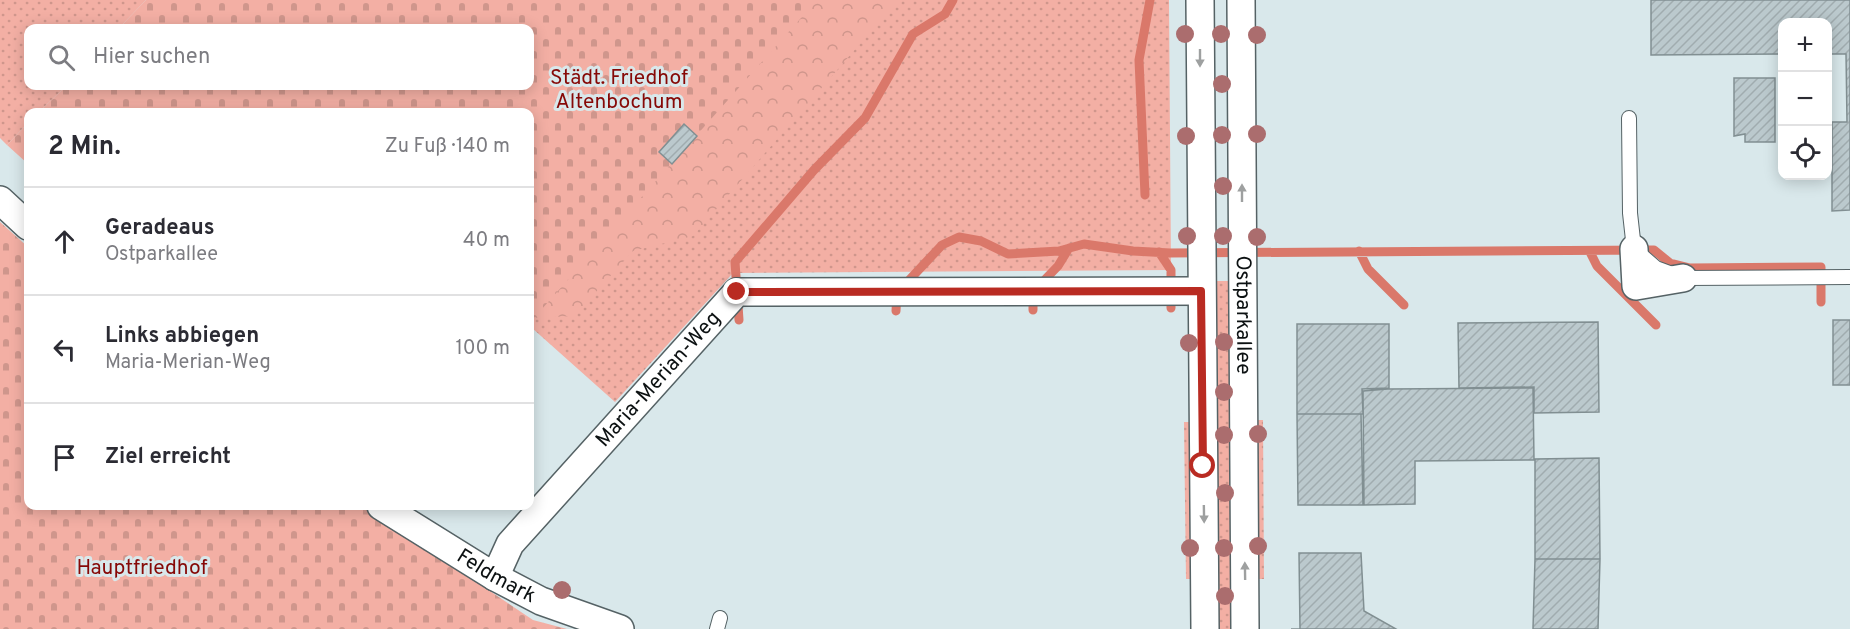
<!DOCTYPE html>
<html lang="de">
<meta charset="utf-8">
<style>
:root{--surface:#fff;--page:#f7f7f7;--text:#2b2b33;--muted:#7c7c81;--line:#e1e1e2}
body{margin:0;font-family:Overpass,sans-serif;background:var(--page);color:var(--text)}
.controls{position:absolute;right:18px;top:18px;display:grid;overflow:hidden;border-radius:12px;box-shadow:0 3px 15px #0003}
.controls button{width:54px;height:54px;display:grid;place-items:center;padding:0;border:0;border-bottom:2px solid var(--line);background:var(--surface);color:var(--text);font:30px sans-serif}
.stop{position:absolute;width:18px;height:18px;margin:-14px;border:4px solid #b92b22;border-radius:50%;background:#fff}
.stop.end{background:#b92b22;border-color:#fff;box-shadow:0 2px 6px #0008}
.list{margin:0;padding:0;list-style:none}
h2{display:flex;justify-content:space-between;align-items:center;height:78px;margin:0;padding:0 24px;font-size:26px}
h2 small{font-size:20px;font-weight:400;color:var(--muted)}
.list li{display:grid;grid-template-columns:39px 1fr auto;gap:18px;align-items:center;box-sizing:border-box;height:108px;padding:0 24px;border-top:2px solid var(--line)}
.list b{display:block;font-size:22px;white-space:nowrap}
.list p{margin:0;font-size:20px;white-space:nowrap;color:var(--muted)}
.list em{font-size:20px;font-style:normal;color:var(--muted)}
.icon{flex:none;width:33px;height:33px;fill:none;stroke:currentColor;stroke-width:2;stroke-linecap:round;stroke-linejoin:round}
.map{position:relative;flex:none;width:1850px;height:629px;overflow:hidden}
.search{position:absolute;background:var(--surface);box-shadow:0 3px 15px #0003;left:24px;top:24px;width:510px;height:66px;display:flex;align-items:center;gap:15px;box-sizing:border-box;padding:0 21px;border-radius:12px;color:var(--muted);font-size:22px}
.panel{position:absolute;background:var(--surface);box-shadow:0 3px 15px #0003;left:24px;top:108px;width:510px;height:402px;border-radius:12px}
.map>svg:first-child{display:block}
</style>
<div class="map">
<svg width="1850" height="629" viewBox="0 0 1850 629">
<defs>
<pattern id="grass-dots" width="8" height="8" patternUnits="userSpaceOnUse" patternTransform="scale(1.5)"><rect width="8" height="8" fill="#f3afa4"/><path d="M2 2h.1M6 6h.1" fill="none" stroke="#cf968c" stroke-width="1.8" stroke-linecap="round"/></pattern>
<pattern id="forest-crowns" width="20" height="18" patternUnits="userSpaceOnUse" patternTransform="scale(1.5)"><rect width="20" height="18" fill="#f3afa4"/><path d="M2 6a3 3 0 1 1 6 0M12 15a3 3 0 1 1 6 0" fill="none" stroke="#cf968c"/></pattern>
<pattern id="cemetery-stones" width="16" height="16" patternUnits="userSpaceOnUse" patternTransform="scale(1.5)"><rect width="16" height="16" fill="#f3afa4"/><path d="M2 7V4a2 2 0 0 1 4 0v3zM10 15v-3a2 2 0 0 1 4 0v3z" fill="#cf968c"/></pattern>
<pattern id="building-hatch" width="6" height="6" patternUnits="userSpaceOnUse" patternTransform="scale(1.5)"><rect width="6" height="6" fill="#bbc9cd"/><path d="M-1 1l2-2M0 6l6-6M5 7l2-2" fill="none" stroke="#a0acaf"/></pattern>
</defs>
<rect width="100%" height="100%" fill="#d9e8eb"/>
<path fill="url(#grass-dots)" d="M0,0h146l-27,28h-91v58h38l-27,26h-11v11l-21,22 -7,-7z
M817,0h352l2,270 -438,3 -118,129 -83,-74 1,-9z
M1211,281h22l3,348h-23z
M1252,420h11l1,159h-10z
M1184,422h10l2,157h-10z"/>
<path fill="url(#forest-crowns)" d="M808,0h90l-205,236 -60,15 -59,65 -44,2v-21z"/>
<path fill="url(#cemetery-stones)" d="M146,0h671l-284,319 -3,-4v-203h-491l27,-26h464v-58h-411z
M28,123v41l-21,-19z
M0,222l28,25v259h335l170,114 34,9h-567z"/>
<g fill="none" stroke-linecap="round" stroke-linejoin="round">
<path stroke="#da786a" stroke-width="9" d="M1145,195l-6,-135 11,-60
M1359,251l9,18 36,36
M1159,252l12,18v38
M1590,252l7,14 59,59
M1033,310v-18l25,-26 11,-18
M896,311l1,-18 45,-48 17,-8 22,4 27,13 51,-3 25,-7 49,7 37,2 484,-3 16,13 20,5 131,-1v35
M739,320l-4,-58 79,-92 51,-52 48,-84 32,-20 8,-14"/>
</g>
<path fill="url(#building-hatch)" stroke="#818f92" stroke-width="1.5" d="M1651,0h199v210l-18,1v-89h15l-1,-68h-18v-32h-46v32l-131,1z
M1734,78h41v64h-30v-8l-11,2z
M684,124l13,12 -25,28 -13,-12z
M1833,320h17v65h-17z
M1598,322l1,90 -65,1v-26l-75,1 -1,-65z
M1297,324h92v64l-27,1 1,25h-66z
M1533,388l1,72 -119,1v43l-51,1 -1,-114 25,-2z
M1297,414h64l2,91h-65z
M1599,458l1,101h-65v-100z
M1299,553h62l3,58 32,18h-105h9z
M1535,559h65l-2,70h-65z"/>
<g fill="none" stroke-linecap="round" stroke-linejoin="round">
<defs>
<path id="service" d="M1629,118l1,95 4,36 22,19 27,10 167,-1
M717,629l3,-11"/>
<g id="minor">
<path d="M1200,0l5,629"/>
<path id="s1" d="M1241,0l4,629"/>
<path d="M0,200l28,26"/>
<path d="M1634,249l2,37 47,-8"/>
<path id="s2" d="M381,506l114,71 46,24 79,28"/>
<path id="s3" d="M495,577l15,-33 227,-252 464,-1"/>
</g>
</defs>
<use href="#service" stroke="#556265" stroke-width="16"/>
<use href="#minor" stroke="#556265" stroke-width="30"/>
<use href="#service" stroke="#fff" stroke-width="14"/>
<use href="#minor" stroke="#fff" stroke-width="27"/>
</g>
<g fill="#ab6d6e">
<circle cx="1185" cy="34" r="9"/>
<circle cx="1221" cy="34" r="9"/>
<circle cx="1257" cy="35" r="9"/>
<circle cx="1222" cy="84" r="9"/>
<circle cx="1257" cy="134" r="9"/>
<circle cx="1222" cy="135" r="9"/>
<circle cx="1186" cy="136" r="9"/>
<circle cx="1223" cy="186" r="9"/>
<circle cx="1187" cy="236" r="9"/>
<circle cx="1223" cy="236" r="9"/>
<circle cx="1257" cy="237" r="9"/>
<circle cx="1224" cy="342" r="9"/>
<circle cx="1189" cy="343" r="9"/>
<circle cx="1224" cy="392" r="9"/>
<circle cx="1258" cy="434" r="9"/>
<circle cx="1224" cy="435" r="9"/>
<circle cx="1225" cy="493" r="9"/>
<circle cx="1258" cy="546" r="9"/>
<circle cx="1190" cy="548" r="9"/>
<circle cx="1224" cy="548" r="9"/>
<circle cx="562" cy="590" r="9"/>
<circle cx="1225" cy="596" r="9"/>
</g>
<defs><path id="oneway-solid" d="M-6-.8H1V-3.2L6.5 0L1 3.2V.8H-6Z" transform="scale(1.5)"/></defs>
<g fill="#9ea0a0">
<use href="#oneway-solid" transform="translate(1200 58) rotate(90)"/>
<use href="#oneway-solid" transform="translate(1242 193) rotate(-90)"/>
<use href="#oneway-solid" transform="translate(1204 514) rotate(89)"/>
<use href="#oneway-solid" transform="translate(1245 571) rotate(-91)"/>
</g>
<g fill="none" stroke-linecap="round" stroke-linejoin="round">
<path stroke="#b92b22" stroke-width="8" d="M737,292l464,-1 2,175"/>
</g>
<g text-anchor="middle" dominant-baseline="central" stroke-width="6" stroke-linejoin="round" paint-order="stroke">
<g font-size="21" fill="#860907" stroke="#d9e8eb">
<text x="619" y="78">Städt. Friedhof<tspan x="619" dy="24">Altenbochum</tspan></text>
<text x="142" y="568">Hauptfriedhof</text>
</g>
<g font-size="21" fill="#0c1112" stroke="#d9e8eb">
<text stroke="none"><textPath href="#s1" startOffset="315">Ostparkallee</textPath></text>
<text stroke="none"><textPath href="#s3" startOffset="258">Maria-Merian-Weg</textPath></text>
<text stroke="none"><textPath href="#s2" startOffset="135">Feldmark</textPath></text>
</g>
</g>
</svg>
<div class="controls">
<button>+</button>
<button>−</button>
<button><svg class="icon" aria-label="locate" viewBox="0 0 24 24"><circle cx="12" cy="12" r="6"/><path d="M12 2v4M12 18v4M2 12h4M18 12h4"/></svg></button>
</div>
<div class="stop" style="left:1203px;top:466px"></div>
<div class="stop end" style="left:737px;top:292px"></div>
<div class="search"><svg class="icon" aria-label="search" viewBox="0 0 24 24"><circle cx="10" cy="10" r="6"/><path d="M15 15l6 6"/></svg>Hier suchen</div>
<section class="panel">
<h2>2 Min.<small>Zu Fuß · 140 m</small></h2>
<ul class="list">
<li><svg class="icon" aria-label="ahead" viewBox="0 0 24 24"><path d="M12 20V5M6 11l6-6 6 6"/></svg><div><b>Geradeaus</b><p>Ostparkallee</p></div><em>40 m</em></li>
<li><svg class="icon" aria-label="left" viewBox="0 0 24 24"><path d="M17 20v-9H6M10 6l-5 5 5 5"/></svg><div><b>Links abbiegen</b><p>Maria-Merian-Weg</p></div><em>100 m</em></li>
<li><svg class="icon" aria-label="arrive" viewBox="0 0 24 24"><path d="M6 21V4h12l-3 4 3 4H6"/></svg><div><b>Ziel erreicht</b></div></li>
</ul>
</section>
</div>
